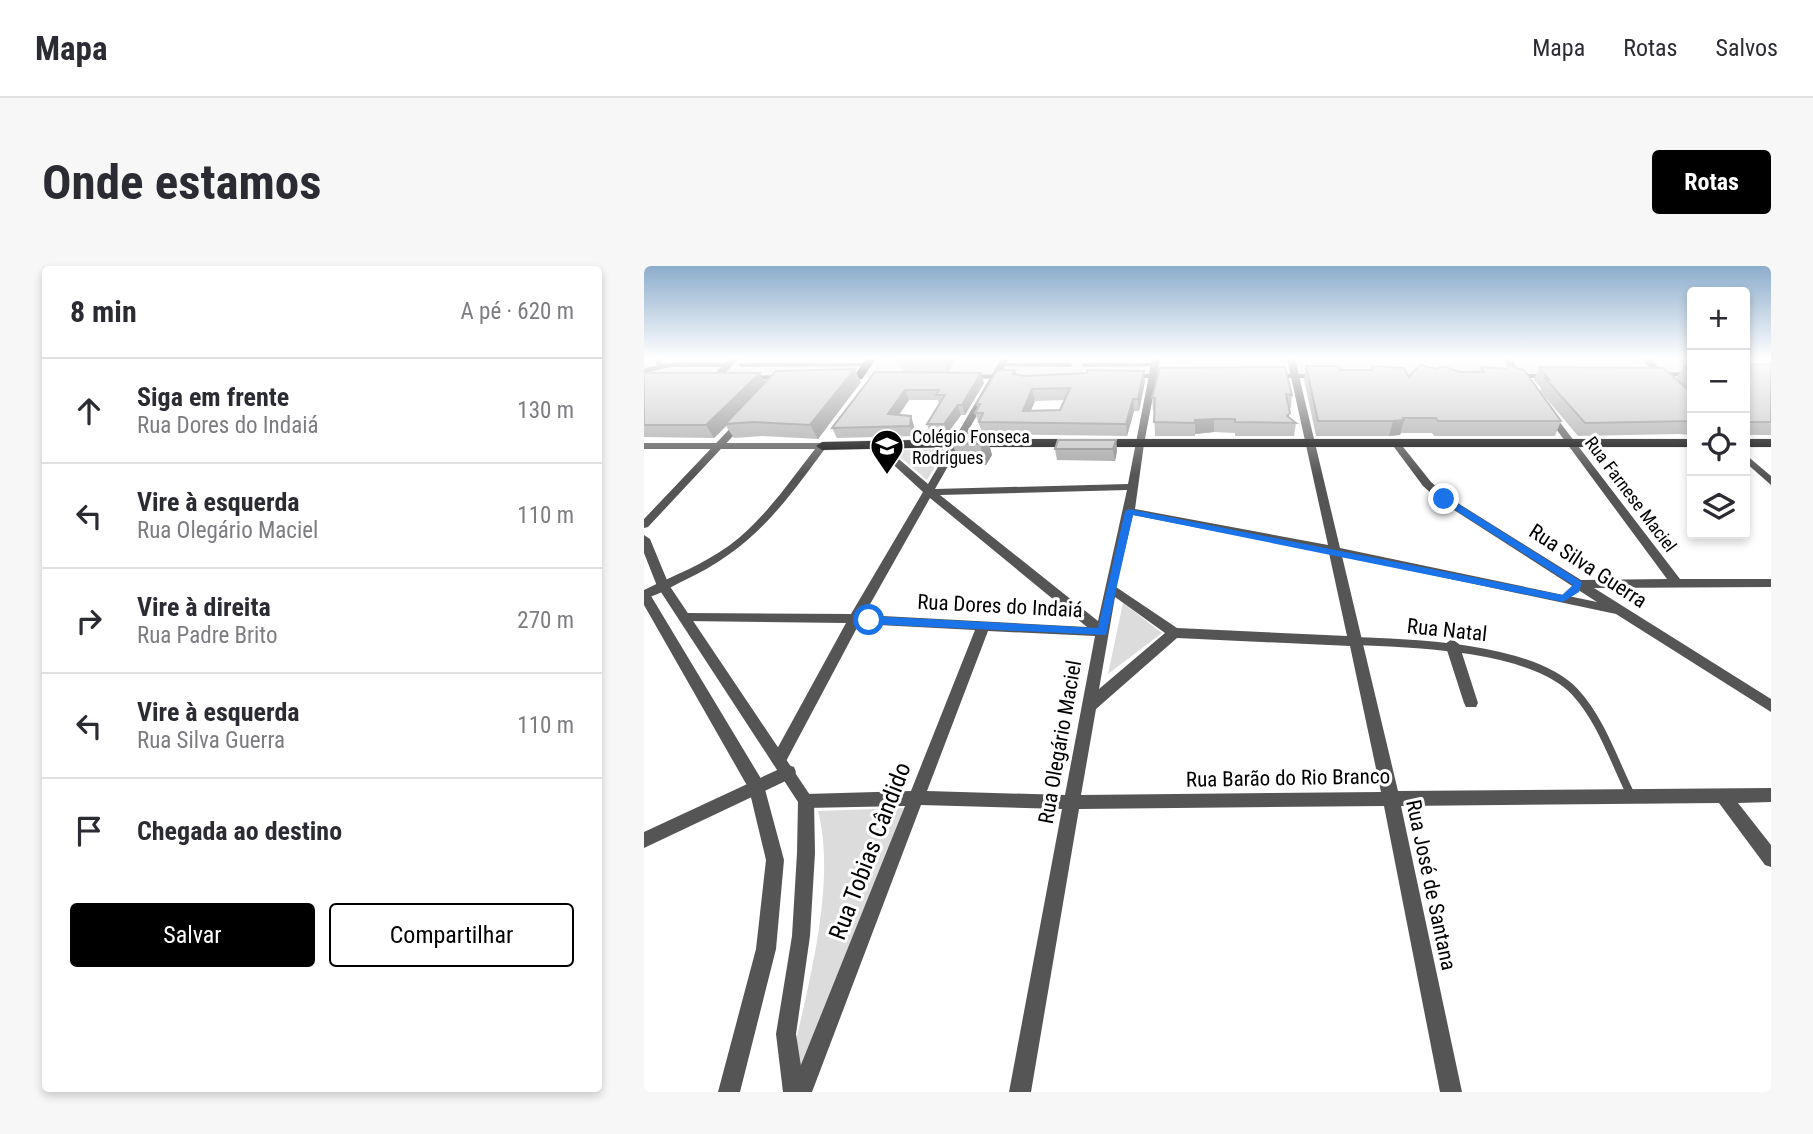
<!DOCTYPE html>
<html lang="pt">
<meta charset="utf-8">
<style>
:root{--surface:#fff;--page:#f7f7f7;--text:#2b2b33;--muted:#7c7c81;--line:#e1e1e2;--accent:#000}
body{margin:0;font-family:"Roboto Condensed",sans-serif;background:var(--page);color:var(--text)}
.controls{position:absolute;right:21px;top:21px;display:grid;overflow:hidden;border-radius:7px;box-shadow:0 4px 10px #0003}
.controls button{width:63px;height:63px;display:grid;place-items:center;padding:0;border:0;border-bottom:2px solid var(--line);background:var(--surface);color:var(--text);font:35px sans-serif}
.stop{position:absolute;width:21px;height:21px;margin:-16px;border:5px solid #1a73e8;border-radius:50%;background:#fff}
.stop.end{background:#1a73e8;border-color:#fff;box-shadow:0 2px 7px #0008}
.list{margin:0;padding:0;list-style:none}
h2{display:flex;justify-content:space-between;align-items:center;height:91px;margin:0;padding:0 28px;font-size:30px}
h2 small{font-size:23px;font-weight:400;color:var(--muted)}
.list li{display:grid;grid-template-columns:46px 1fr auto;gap:21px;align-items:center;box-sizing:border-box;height:105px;padding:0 28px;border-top:2px solid var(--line)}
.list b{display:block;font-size:26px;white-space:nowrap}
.list p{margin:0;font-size:23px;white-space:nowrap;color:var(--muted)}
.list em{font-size:23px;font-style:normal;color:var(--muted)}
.actions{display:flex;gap:14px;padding:21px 28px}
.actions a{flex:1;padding:16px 0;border:2px solid var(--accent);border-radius:7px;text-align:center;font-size:24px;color:var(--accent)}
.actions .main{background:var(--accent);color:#fff}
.icon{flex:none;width:38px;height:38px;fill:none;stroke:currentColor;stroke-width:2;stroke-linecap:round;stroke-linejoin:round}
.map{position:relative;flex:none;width:1127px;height:826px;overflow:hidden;border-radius:7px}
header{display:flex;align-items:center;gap:42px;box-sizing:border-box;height:98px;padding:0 35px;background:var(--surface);border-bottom:2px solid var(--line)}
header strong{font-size:33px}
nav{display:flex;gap:38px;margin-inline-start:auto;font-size:24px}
.intro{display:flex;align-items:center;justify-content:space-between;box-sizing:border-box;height:168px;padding:0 42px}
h1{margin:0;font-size:49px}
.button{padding:18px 32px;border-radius:7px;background:var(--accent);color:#fff;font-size:24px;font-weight:700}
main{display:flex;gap:42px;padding:0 42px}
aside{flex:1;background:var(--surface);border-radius:7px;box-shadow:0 4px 10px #0003}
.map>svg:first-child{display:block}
</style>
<header>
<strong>Mapa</strong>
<nav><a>Mapa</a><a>Rotas</a><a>Salvos</a></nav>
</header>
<div class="intro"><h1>Onde estamos</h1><a class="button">Rotas</a></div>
<main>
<aside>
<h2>8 min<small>A pé · 620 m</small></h2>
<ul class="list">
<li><svg class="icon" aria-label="ahead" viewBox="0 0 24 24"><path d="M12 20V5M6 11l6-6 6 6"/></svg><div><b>Siga em frente</b><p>Rua Dores do Indaiá</p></div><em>130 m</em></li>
<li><svg class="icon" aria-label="left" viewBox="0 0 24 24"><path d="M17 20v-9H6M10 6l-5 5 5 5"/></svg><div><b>Vire à esquerda</b><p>Rua Olegário Maciel</p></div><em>110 m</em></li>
<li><svg class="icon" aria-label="right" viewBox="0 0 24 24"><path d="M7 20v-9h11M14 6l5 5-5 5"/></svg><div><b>Vire à direita</b><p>Rua Padre Brito</p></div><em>270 m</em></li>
<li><svg class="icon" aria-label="left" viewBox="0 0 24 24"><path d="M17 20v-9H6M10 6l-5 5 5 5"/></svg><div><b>Vire à esquerda</b><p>Rua Silva Guerra</p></div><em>110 m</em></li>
<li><svg class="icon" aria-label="arrive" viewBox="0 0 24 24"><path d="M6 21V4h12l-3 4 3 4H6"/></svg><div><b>Chegada ao destino</b></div></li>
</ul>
<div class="actions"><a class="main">Salvar</a><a>Compartilhar</a></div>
</aside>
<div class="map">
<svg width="1127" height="826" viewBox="0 0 1127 826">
<rect width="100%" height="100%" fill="#fff"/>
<path fill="#dcdcdc" d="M0,93h1048v15l-1048,5z
M302,183l-19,31 -35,-30z
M479,337l39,30 -54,41z
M260,542l-102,272h-15c17,-80 51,-191 31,-269z"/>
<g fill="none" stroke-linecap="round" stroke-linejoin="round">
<defs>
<path id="primary" d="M222,93h10l-14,20h-8l-1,-2z
M313,173h735v8h-735l-135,3 -6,-4 6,-4z
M1101,173h26v8h-26z"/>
</defs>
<use href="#primary" stroke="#dbdbdb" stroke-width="1"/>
<path stroke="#555" stroke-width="8" d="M711,375c59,2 178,6 220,51 26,28 39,69 56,103"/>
<path fill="#555" fill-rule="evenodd" d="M10,93h6l2,5 16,-2 52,1 3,2 -3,2h-59l-27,6v-4l13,-4z
M223,97l3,2 -1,1 -128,1 -3,-2 3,-2z
M358,97h68l3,2 -3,2 -70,-1v-2z
M511,97l3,2 -1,1 -73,1 -3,-2 3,-2z"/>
<path fill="#555" fill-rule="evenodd" d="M86,93h9l-21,21h-6v-4z
M357,93h8l-74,130 193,-5 24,-125h8l-16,85 -9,65 193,36 -41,-186h8l45,189 257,54 -157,-101 -17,-15 -29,-39v-4h6l31,39 17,15 133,83 86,-1 -122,-165 7,-2 128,167h91v8l-177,1 177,111v13l-155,-98 -274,-58 56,235 373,-3v14l-33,1 33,42v22l-6,-2 -46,-62 -318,3 61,286h-22l-56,-286 -305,3 -48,283h-22l53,-283 -141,-4 -109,287h-22l115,-286 -99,2 -6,-2 -2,-5 2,-5 6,-2 105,-3 64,-161 -116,-6 -75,141 -5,2 -5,-2 -3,-5 75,-137 -161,-2 -6,-4 6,-4 166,1 72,-122 -51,-47 8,-2 48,41zM483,224l-29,131 -158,-126zM286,232l157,129 -223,-12zM489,249l196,38 18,83 -170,-8 -61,-41zM471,331l50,36 -66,56zM344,365l107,5 -30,159 -138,-4zM533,372l173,8 31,146 -300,3 15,-86z
M859,93h8l16,22 -1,2h-6z
M997,93h9l42,42v8l-3,-1z
M96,152l8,2 -100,107 -4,1v-9z
M175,178l8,2c-45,61 -74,102 -144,135 -12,6 -25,14 -39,18v-9c29,-14 60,-26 86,-45 36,-27 61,-66 89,-101z
M1101,188l26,22v9l-26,-23z
M808,373l7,5 19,59 -2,4h-10l-2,-4 -19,-59z
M144,499l6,2 2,5 -2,5 -150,71v-16z"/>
<path fill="#555" fill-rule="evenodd" d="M1048,106v4l-39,1 -4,-2 4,-2z
M365,108h3v4l-49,1 -4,-2 4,-2z
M481,108h52l4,2 -4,2h-52z
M624,108h56l4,2 -4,2h-56z
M862,108h49l4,2 -4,2h-49z
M146,109l4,2 -1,2 -50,1 -4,-2 4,-2z
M0,177h178l5,3 -5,3h-178z
M0,269l6,4 19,46 145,216 1,52 -5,83 -14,98 9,58h-22l-7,-58 16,-98 5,-83 1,-51 -141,-216 -13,-33z
M0,324l4,1 115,191 21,78 -8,89 -36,143h-22l38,-143 10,-89 -17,-71 -105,-184z"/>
<use href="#primary" fill="#000" fill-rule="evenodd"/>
</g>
<path fill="#a9a9a9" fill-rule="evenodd" d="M312,93l-8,13h-46l-4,-11z
M1127,98v71h-26v-70z
M662,100l34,4h31l1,-4 37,11 27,-8 23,3h20l2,-5 80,54 -6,15h-121l-2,-3h-31l-1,2 -11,1h-73l-12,-56z
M1040,100h8v69l-13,-1 -101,2 -38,-45 1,-3 -7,-8 5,-13 140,14 -3,-2z
M371,104l2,5 128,7 -6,29h-5l-7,25 -141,-2 6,21 -6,10h-26l-8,-22 30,-10 -7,-20 3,-4 -2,-5zM421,134l-5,10 -30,1 5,-10z
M231,106l109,11 -19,32h-4l-14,19h-17l-3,-10 12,-20 -1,-4h-29l-10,15 15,11v10l-77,2 -5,-10z
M0,107l121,10 96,-1 -43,57 -56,-3 -28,2 -8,-12 -12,12 -70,-1z
M648,129l-1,13h-2v10l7,5 -2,13h-59v-3l-21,-1 -19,2v2h-40l-1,-25h-1l-1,-13z
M472,174l1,11 -2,10 -58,-1 -2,-11z"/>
<path fill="#898989" d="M301,93h11l-8,13 -4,-11z
M211,103l6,13 -43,57 -8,-14z
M500,105l1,11 -6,29 -1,-12z
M116,107l7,12 -42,39 1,2 -12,12 -8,-13z
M337,107l3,10 -19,32 -3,-10z
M388,123l3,12 -9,22 -3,-12z
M261,124l4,10 -17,25 -4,-11z
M489,133l1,12 -7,25 -1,-12z
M314,139l3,10 -14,19 -3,-10z
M267,150l3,10v10l-4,-10z
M570,153v13l-19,2v-14z
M760,154l-4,15 -11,1 4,-15z
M342,167l6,22 -6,10 -6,-21z
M472,174l1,11 -2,10 -2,-12z"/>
<path fill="#c4c4c4" stroke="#898989" stroke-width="2" fill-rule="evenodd" d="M256,93h45l-1,2h-46z
M1127,98v58h-26v-57z
M776,99l16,4 7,-3 16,6h25l-3,-5 25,2 4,-3 14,4 37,51h-123l-2,-3h-33l1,2 -11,1h-75l-12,-55h33l1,4h33l-1,-4 32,2 5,9z
M1040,100h8v9z
M641,101l7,28 -6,-1 4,19 -3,3 9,7 -61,-1v-3h-21l-19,1v3l-41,-1 1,-24h-3l8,-30z
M895,101l124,1 29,25v28l-107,2 -40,-45 4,1z
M211,103l-45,56 -56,-3 -29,2 51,-53z
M357,104h14l-2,4 12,2 62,-3v-3l57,1 -6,28h-5l-7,25 -147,-2 4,-9h-8l5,-9h-4l20,-32zM426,122l-10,22 -37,1 9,-22z
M231,106l106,1 -19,32h-4l-14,19h-17l18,-29h-9l3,-5h-34l-17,24 23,2 -1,10 -78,2z
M0,107h116l-54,52h-62z
M314,167h28l-6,11 -28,-1z
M414,174h58l-3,9h-58z"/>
<linearGradient id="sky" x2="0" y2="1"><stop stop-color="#8cadcc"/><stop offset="0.44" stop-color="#fff"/><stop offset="1" stop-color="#fff" stop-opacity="0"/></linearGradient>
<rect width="1127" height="209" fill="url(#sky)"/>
<path fill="#1a73e8" d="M797,231h6l135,85 -3,10 -16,10 -430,-87 -27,120 -237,-11 -5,-4 5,-4 229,12 27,-117 4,-2 433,86 11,-10 -132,-84z"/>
<defs>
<symbol id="school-pin" viewBox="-11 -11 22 30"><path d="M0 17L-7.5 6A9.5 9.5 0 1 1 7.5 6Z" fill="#000" stroke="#fff"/><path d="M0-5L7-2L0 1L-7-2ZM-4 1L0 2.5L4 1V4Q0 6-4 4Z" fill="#fff"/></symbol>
</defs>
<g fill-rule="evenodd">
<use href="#school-pin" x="224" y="161" width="38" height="52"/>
</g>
<g text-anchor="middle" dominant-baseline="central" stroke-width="6" stroke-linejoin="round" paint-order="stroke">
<g font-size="18" fill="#000" stroke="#fff" text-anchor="start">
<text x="268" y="170">Colégio Fonseca<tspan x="268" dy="21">Rodrigues</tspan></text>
</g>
<g font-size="18" fill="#000" stroke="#fff">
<text transform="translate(987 228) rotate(53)">Rua Farnese Maciel</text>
</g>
<g font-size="21" fill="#000" stroke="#fff">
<text transform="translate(944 300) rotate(33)">Rua Silva Guerra</text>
<text transform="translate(356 340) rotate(3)">Rua Dores do Indaiá</text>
<text transform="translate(803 364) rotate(6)">Rua Natal</text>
<text transform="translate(416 476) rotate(-80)">Rua Olegário Maciel</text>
<text transform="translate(644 512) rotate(-1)">Rua Barão do Rio Branco</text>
<text transform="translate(787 619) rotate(78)">Rua José de Santana</text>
</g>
<g font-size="24" fill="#000" stroke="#fff">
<text transform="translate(226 585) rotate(-69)">Rua Tobias Cândido</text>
</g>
</g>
</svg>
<div class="controls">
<button>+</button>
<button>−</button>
<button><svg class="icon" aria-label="locate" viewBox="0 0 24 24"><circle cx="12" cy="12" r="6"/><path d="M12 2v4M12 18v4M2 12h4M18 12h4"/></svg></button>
<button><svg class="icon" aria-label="layers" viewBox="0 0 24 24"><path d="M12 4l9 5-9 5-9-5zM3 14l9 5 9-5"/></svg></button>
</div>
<div class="stop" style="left:225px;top:354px"></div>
<div class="stop end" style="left:800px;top:233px"></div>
</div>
</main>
